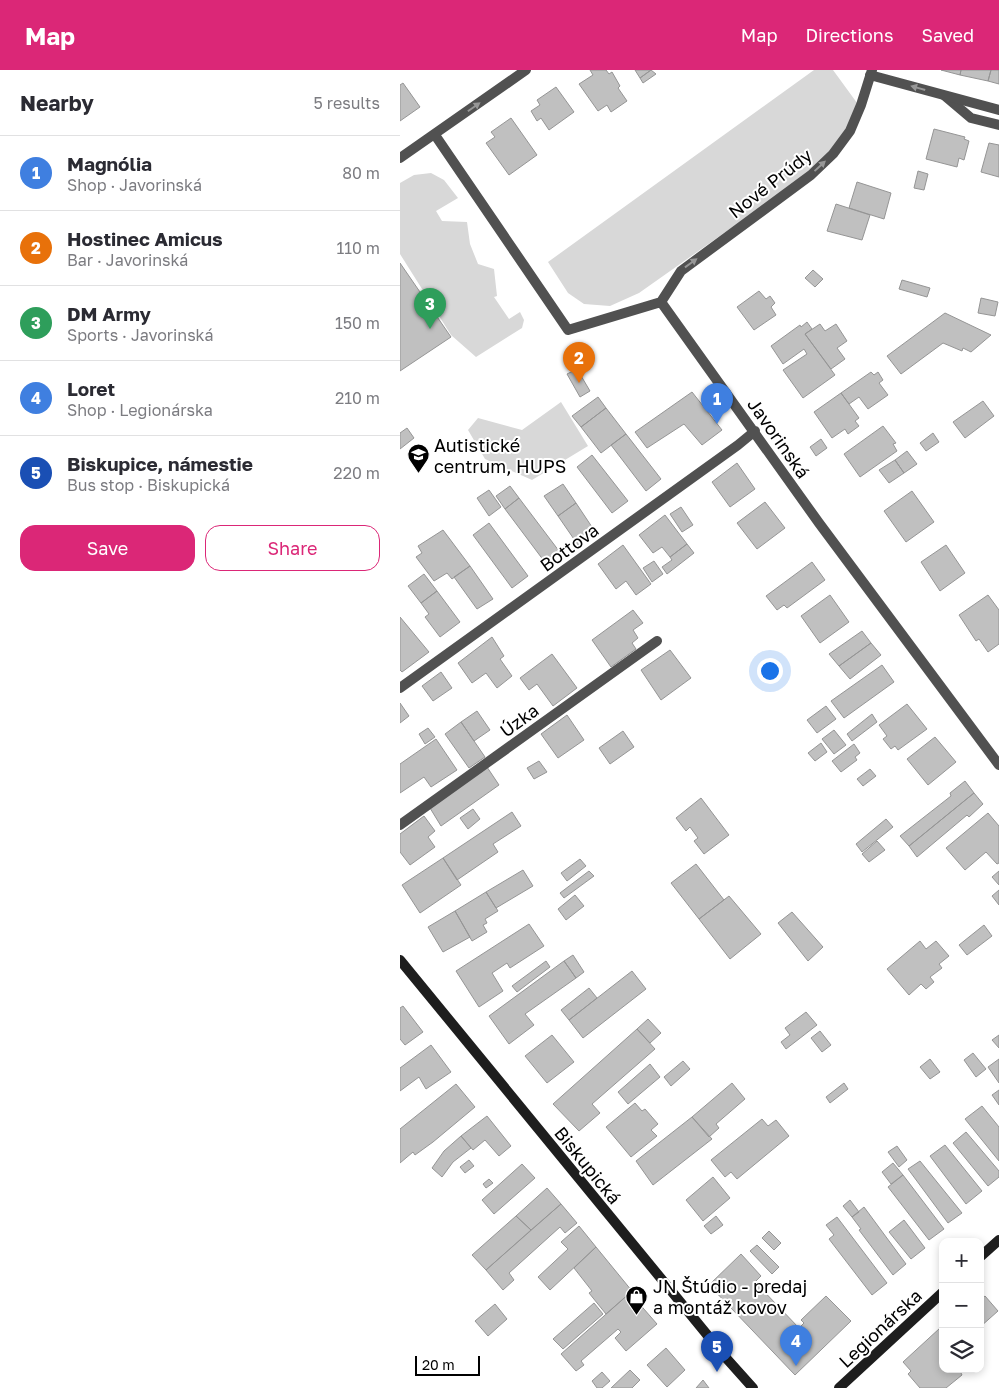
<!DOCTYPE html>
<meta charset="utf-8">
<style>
:root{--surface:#fff;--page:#f2f2f3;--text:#2b2b33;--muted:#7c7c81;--line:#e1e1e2;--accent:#db2777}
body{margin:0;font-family:"Golos Text",sans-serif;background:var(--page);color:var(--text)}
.controls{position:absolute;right:15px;bottom:15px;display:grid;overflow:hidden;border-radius:10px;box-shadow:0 2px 8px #0003}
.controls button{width:45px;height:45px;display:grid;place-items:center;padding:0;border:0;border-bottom:1px solid var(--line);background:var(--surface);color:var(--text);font:25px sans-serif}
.scale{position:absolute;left:15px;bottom:12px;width:65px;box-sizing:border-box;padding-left:5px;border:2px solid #000;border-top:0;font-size:14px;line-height:18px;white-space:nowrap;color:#000;-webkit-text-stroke:4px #fff;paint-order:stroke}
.you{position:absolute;left:369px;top:600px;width:18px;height:18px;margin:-12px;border:4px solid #fff;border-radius:50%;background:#1a73e8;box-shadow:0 0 0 8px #1a73e833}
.badge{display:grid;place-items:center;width:32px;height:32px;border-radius:50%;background:var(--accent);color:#fff;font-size:16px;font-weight:700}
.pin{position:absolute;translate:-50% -41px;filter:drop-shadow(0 1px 2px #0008)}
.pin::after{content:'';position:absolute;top:26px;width:18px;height:15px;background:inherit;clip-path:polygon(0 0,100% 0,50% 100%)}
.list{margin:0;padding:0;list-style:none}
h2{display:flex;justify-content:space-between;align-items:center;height:65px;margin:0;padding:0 20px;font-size:21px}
h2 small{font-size:16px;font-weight:400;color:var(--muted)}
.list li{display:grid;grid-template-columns:32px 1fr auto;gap:15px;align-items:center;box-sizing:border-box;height:75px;padding:0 20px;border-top:1px solid var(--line)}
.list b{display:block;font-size:19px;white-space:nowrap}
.list p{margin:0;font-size:16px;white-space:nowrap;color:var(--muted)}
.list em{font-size:16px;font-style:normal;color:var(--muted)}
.actions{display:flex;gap:10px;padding:15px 20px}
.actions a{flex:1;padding:11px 0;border:1px solid var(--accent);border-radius:15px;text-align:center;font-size:18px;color:var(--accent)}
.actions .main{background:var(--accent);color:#fff}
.icon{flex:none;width:28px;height:28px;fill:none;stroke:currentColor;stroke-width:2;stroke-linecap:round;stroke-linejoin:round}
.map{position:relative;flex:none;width:599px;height:1318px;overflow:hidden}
header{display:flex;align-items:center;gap:30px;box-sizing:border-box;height:70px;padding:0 25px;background:var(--accent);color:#fff}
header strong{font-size:24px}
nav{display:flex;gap:28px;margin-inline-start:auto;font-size:18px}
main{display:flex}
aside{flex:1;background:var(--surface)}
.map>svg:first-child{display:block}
</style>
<header>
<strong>Map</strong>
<nav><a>Map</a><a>Directions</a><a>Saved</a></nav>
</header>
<main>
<aside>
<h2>Nearby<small>5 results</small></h2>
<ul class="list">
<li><span class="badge" style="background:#3f7fe0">1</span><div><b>Magnólia</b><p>Shop · Javorinská</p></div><em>80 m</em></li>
<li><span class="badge" style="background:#e8710a">2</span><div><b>Hostinec Amicus</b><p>Bar · Javorinská</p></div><em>110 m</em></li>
<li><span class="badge" style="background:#2e9e5b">3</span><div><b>DM Army</b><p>Sports · Javorinská</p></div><em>150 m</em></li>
<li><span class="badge" style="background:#3f7fe0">4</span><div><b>Loret</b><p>Shop · Legionárska</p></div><em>210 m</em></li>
<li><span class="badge" style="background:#1a4fb4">5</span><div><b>Biskupice, námestie</b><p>Bus stop · Biskupická</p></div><em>220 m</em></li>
</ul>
<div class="actions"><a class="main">Save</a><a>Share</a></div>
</aside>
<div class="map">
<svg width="599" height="1318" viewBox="0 0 599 1318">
<rect width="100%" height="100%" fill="#fff"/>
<path fill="#d8d8d8" d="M414,0h19l27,37 -34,54 -187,132 -29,13 -26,-2 -16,-11 -20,-31z
M31,103l13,7 14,18 -22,13 6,10 25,1 3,22 8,20 16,5 3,27 -3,1 15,22 11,-7 4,8 -2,8 -46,29 -25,-22 -51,-81v-71l14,-8z
M161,332l27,44 -56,34 -47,-21 -17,-29 10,-12 44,12z"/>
<path fill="#c0c0c0" stroke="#959595" d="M190,0h16l3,4 3,-2 8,14 -2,2 9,13 -16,11 -4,-7 -9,6 -19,-27 14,-9z
M235,0h16l-11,8z
M251,0l5,4 -13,9 -3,-5z
M541,0h20l-1,5z
M561,0h30l-3,11 -28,-6z
M591,0h8v14l-11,-3z
M3,13l17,24 -20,14v-36z
M156,17l18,25 -25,18 -8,-12 -4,3 -6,-10 9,-6 -3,-5z
M111,48l26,37 -28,20 -23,-32 9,-6 -4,-5z
M534,59l31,8 -1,2 5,2 -5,19 -5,-2 -2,9 -31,-8z
M589,73l10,2v32l-18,-5z
M518,101l10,3 -4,16 -10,-2z
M457,112l34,11 -7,26 -35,-11z
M436,134l34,11 -8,25 -35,-9z
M0,193l51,74 -51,34z
M413,200l10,9 -8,8 -10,-9z
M502,210l28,8 -3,9 -28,-8z
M359,221l7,8 4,-3 5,7 -4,4 5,8 -22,15 -17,-23z
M581,228l17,4 -3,14 -17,-3z
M545,243l46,22 -20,17 -8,-4 -1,3 -19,-8 -42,31 -14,-18z
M407,252l5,7 -7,5 30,41 -32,23 -20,-28 24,-16 -3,-5 -21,15 -12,-18 29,-21 1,2z
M420,254l5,7 11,-7 11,17 -10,7 8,11 -14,10 -26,-35z
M177,299l13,22 -10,6 -13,-23z
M471,302l3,3 4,-3 5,8 -4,3 9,12 -20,14 -9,-12 -10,7 -8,-11z
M292,322l30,38 -20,15 -18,-21 -37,24 -12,-16z
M441,323l18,25 -4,3 4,5 -11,8 -3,-5 -13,9 -18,-26z
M198,327l8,11 -25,19 -9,-11z
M583,331l11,15 -29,22 -12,-16z
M206,338l20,26 -25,19 -20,-26z
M483,356l13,17 -3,1 4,7 -37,26 -16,-23z
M7,358l7,10 -14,11v-16z
M533,363l6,9 -13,9 -6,-8z
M226,364l35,45 -15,12 -35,-46z
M421,369l6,9 -11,8 -6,-9z
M507,381l10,13 -13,9 -9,-13z
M192,385l36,46 -16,12 -35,-46z
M495,390l9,13 -15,10 -10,-13z
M337,393l18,26 -25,18 -18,-25z
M163,414l13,19 -18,13 -14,-20z
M110,416l9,12 -14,11 -9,-13z
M89,420l12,17 -12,9 -12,-18z
M512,421l22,31 -28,20 -22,-31z
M119,428l40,53 -15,10 -39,-52z
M365,432l20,26 -28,21 -20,-26z
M176,433l20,30 -18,12 -20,-29z
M281,437l12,18 -11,7 -12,-18z
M265,445l22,29 -17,13 -8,-10 -9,6 -14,-18z
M89,453l39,53 -16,12 -39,-53z
M43,460l27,36 -18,13 -5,-6 -13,8 -18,-24 6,-4 -4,-7z
M287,474l7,9 -27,21 -5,-7 10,-7 -2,-3z
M223,475l28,39 -15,11 -10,-14 -10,8 -18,-25z
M546,475l19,28 -25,18 -19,-29z
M254,491l9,13 -11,8 -9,-14z
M412,492l13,18 -38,28 -3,-3 -7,5 -11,-14z
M70,496l23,33 -16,10 -23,-32z
M24,504l13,17 -16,12 -13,-17z
M37,521l23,31 -20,15 -15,-20 4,-3 -8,-11z
M430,525l19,27 -29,21 -19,-27z
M588,525l11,15v34l-11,8 -9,-13 -3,2 -17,-26z
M233,540l10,13 -10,7 5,8 -6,5 4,6 -25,18 -19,-27z
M0,547l29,35 -27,20 -2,-2z
M462,561l9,12 -32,23 -10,-12z
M92,567l12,19 -4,3 12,17 -15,12 -11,-15 -14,10 -14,-20z
M471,573l10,12 -31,24 -11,-13z
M270,580l21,28 -30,22 -20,-30z
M152,584l25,34 -24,18 -16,-22 -8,6 -9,-12z
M482,595l12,17 -50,36 -13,-17z
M41,602l11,16 -19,13 -11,-15z
M0,633l9,13 -9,7z
M507,634l20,25 -29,21 -3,-4 -4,3 -8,-10 4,-3 -8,-11z
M426,636l10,13 -19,14 -10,-13z
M77,641l13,19 -16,11 -13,-19z
M472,644l5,8 -25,19 -5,-7z
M167,645l17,25 -26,18 -17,-24z
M61,652l24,35 -16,11 -24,-34z
M28,658l7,9 -10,7 -6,-10z
M434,660l12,15 -12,9 -12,-15z
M223,661l11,16 -24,17 -11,-16z
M535,667l21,25 -28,23 -21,-26z
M36,669l21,31 -26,17 -7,-10 -24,16v-29z
M421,673l6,9 -12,9 -7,-8z
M454,674l6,9 -5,4 2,3 -16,12 -9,-11z
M139,691l8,11 -13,7 -7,-11z
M87,697l12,18 -58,41 -11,-18z
M470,699l6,7 -13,10 -6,-7z
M565,711l9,12 -65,53 -9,-10 51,-40 -1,-3z
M574,723l9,11 -14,13 -2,-2 -50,42 -8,-11z
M301,728l28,37 -25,19 -10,-13 4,-3 -8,-11 -4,4 -10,-13z
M73,739l7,10 -12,10 -8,-11z
M112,742l9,14 -28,18 5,8 -41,28 -14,-22z
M588,743l11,13v37l-2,1 -11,-12 -21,18 -19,-22z
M24,746l11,15 -7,6 7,10 -25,18 -10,-13v-18z
M486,749l7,8 -31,25 -6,-8z
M477,771l8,9 -16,12 -7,-8z
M43,788l18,27 -41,28 -18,-28z
M180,789l6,7 -19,15 -6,-8z
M296,794l28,36 -25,19 -28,-36z
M123,800l10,16 -37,22 -10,-16z
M189,801l5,5 -30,22 -4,-5z
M599,801v14l-7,-8z
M599,820v15l-7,-9z
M86,822l12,19 -13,8 2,4 -4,2 4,7 -15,9 -17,-30z
M175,825l9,11 -18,14 -8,-11z
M329,826l32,38 -31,25 -31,-40z
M55,841l15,26 -27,15 -15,-25z
M392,842l31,35 -15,14 -30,-38z
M129,854l15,22 -34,22 -3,-5 -15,10 11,18 -24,16 -23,-36z
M584,855l8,11 -25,19 -8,-10z
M520,871l6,8 10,-8 13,15 -10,8 3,4 -12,9 4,5 -8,7 -5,-5 -12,11 -22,-26z
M173,885l11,17 -8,6 -12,-17z
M146,891l4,6 -33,25 -5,-6z
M164,891l12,17 -51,36 9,11 -25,19 -20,-28z
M232,901l14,18 -63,49 -14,-18z
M189,918l8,10 -28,22 -8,-10z
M3,936l20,26 -18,13 -5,-6v-31z
M406,942l11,13 -31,24 -5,-7 9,-7 -5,-7z
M248,949l13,14 -11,10 -13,-14z
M237,959l18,20 -63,55 8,9 -21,18 -26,-27z
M420,961l11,14 -9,7 -11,-14z
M152,965l22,27 -27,21 -22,-27z
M599,965v13l-7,-8z
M31,975l20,27 -25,17 -7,-12 -19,14v-23z
M573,983l13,16 -10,8 -12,-17z
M530,989l10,13 -10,7 -10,-12z
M599,989v24l-11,-16z
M283,991l7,8 -19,17 -7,-9z
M250,994l10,13 -32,27 -10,-12z
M332,1013l13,16 -29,25 3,4 -10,9 -17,-20z
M444,1013l4,6 -18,14 -4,-6z
M56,1014l19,23 -42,35 -18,13 -2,-3 -13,11v-34z
M599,1020v15l-7,-10z
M235,1033l7,8 3,-2 13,15 -7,6 6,6 -26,21 -25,-30z
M582,1036l17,21v34l-34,-42z
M87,1046l24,30 -12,10 -14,-16 -12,10 -12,-14z
M292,1047l20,22 -59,46 -17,-24z
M362,1049l6,7 8,-6 13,16 -52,43 -6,-7 -6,5 -14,-17z
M566,1062l33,39v6l-11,9 -35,-43z
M61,1066l10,12 -18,14 -11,15 -10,-9 12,-17z
M545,1075l37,46 -16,13 -36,-48z
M497,1076l10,14 -8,7 -11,-15z
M69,1090l5,6 -9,7 -5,-6z
M520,1091l42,52 -14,10 -40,-54z
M493,1093l10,12 -12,9 -9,-12z
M122,1094l13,14 -41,36 -12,-14z
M503,1105l41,54 -15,11 -41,-53z
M313,1107l17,21 -27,23 -17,-21z
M89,1109l4,4 -7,5 -3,-4z
M147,1118l14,16 -30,26 -15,-14z
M450,1130l9,12 -7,5 -9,-11z
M161,1134l16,19 -12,10 -5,-6 -51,46 5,7 -11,10 -17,-20z
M464,1137l42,57 -13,11 -34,-45 2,-1 -9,-12z
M116,1146l15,14 -45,40 -14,-15z
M316,1146l7,9 -12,9 -7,-8z
M437,1147l50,66 -15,12 -43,-56 5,-4 -8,-10z
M504,1150l21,28 -14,11 -22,-27z
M179,1156l17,21 -46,43 -12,-13 30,-28 -7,-7z
M369,1161l12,12 -7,7 -12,-12z
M357,1175l22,22 -7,7 -22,-23z
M196,1177l36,44 -26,23 -17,-21 3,-2 -18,-23z
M341,1184l20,22 -6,6 44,46 5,-5 -3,-3 25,-24 25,25 -56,54 -86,-90z
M230,1223l27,31 -31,27 -11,-13 6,-6 -3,-3 -37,32 3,4 -8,6 -15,-17z
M585,1226l13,15 -18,16v-27z
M194,1233l9,11 -40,35 -10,-10z
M95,1234l12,15 -19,17 -13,-15z
M540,1258l3,3v38h16l3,6 -16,13h-26l-12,-14 3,-3 -8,-9z
M266,1278l19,22 -18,17 -20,-22z
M230,1300l10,10 -8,8h-21z
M202,1302l8,9 -8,7h-5l-5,-7z
M303,1310l6,8h-13z"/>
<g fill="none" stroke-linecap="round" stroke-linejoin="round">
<path stroke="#515151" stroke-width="10" d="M545,26l26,22 28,7"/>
<path stroke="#515151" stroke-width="10" d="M470,5l129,35
M35,65l133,195 93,-28 158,221 180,242
M0,88l126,-88
M261,232l20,-31 130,-96 22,-21 17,-23 11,-26 11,-35
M0,618l338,-243 17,-14
M0,755l257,-184"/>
<path stroke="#1e1e1e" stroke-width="10" d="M0,890l327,399 26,29
M580,1187l19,-17
M439,1318l104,-96"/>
</g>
<defs><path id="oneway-solid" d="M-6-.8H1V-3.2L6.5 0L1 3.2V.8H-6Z" transform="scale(1.25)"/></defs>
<g fill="#979797">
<use href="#oneway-solid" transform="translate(518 18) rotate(-164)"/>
<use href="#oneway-solid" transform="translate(74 37) rotate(-35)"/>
<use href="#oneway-solid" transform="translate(420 96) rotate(-43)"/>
<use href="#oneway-solid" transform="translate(291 193) rotate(-36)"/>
</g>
<defs>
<symbol id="school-pin" viewBox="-11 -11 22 30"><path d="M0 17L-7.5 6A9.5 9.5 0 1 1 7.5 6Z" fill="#000" stroke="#fff"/><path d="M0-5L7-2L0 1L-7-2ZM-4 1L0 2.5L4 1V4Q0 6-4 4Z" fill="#fff"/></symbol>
<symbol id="shop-pin" viewBox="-11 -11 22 30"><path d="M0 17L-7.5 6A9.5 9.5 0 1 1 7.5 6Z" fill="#000" stroke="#fff"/><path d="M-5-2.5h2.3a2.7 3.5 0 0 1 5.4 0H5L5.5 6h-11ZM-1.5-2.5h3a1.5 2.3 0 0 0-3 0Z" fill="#fff"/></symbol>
</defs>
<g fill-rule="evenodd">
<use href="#school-pin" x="6" y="372" width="25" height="34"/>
<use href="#shop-pin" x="224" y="1214" width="25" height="34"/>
</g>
<g text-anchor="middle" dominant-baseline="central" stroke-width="4" stroke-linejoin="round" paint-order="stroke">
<g font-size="18" fill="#000" stroke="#fff">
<text transform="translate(370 113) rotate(-38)">Nové Prúdy</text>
<text transform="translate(379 368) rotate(55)">Javorinská</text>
<text transform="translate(169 477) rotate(-36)">Bottova</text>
<text transform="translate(119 650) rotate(-36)">Úzka</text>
<text transform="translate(188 1095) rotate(51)">Biskupická</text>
<text transform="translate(480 1258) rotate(-43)">Legionárska</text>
</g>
<g font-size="18" fill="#000" stroke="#fff" text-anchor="start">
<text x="34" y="375">Autistické<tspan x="34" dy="21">centrum, HUPS</tspan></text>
<text x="253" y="1216">JN Štúdio - predaj<tspan x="253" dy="21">a montáž kovov</tspan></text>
</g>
</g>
</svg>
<div class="controls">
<button>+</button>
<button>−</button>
<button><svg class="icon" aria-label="layers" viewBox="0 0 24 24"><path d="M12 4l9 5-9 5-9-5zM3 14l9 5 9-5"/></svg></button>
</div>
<div class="scale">20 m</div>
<div class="you"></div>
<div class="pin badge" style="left:317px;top:354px;background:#3f7fe0">1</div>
<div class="pin badge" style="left:179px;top:313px;background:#e8710a">2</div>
<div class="pin badge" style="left:30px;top:259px;background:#2e9e5b">3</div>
<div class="pin badge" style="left:396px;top:1296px;background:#3f7fe0">4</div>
<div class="pin badge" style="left:317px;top:1302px;background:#1a4fb4">5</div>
</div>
</main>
